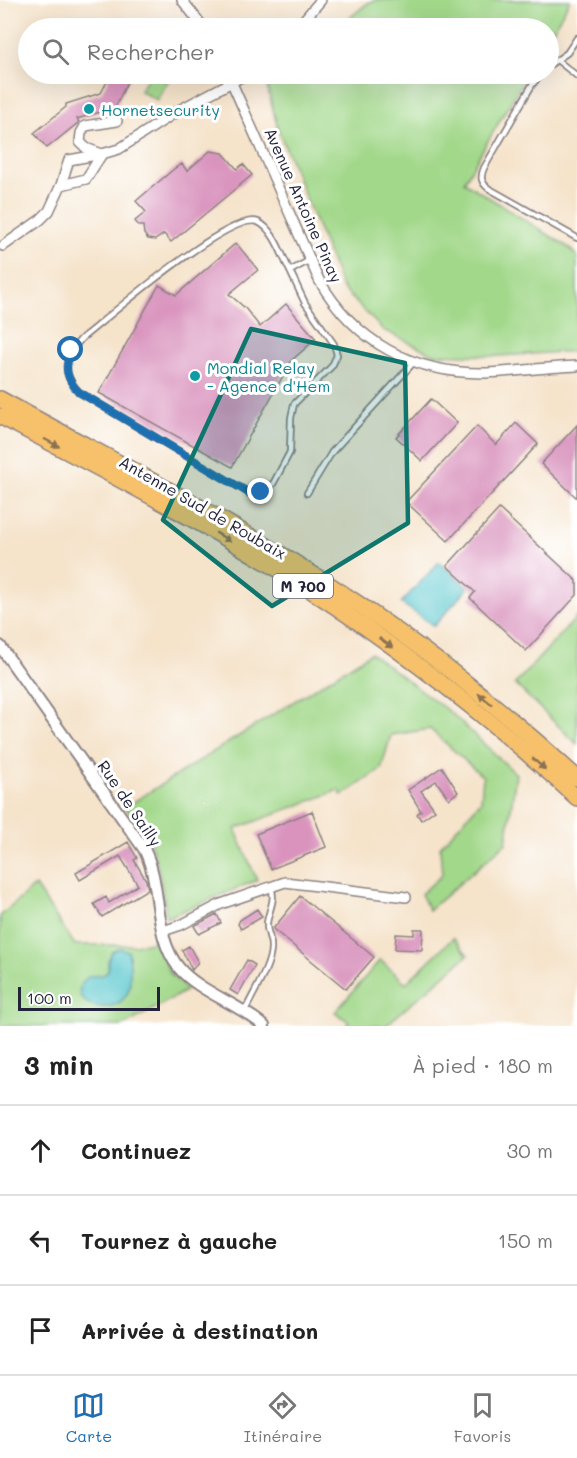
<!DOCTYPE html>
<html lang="fr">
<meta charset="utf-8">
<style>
:root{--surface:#fff;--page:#f6f6f6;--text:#222;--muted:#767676;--line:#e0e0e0;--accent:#1f6fb2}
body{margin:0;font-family:Mali,sans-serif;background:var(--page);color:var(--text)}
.scale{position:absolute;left:18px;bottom:15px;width:142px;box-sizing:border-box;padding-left:6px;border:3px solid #22223b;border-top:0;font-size:16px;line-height:21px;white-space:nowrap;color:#22223b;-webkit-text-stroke:4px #fff;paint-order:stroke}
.stop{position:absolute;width:18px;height:18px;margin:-14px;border:4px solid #1f6fb2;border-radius:50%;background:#fff}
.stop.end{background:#1f6fb2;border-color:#fff;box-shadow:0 2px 6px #0008}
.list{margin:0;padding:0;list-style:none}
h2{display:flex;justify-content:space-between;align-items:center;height:78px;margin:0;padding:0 24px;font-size:26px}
h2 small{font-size:20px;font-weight:400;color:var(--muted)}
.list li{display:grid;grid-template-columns:39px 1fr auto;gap:18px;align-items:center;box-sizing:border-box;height:90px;padding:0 24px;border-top:2px solid var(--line)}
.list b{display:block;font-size:22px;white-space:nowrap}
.list em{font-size:20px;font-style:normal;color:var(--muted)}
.icon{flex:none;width:33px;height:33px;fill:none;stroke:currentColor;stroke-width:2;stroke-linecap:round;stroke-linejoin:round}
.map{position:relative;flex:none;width:577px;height:1026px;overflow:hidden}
.search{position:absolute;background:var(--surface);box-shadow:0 6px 24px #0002;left:18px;right:18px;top:18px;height:66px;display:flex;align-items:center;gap:15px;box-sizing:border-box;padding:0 21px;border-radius:33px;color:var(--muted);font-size:22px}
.sheet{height:348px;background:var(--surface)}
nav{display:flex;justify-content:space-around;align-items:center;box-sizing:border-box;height:84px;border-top:2px solid var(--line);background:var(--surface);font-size:16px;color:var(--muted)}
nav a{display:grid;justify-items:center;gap:3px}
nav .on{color:var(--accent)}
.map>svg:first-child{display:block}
</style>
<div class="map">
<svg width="577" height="1026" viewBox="0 0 577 1026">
<rect width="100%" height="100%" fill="#fff"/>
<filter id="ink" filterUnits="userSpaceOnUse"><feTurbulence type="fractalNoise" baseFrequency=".0167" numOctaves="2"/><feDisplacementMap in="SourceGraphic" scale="12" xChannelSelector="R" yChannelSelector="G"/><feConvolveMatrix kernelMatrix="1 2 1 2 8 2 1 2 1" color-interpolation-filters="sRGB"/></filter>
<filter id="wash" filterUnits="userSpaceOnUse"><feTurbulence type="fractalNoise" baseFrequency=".008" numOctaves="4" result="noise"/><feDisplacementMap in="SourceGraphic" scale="24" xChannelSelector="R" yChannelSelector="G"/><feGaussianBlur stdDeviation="1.35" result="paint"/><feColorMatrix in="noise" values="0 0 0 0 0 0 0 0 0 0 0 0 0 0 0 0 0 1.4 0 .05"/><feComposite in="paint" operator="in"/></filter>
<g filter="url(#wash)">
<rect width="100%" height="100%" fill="#f5e3ca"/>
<path fill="#a2d88a" stroke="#627d62" stroke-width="1.5" d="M375,0h195l-21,37 -1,-9h-211l31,-25z
M150,74h22l-15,26 -17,-9z
M283,74h244l-63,108 104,65 9,9v95l-78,5 -66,-2 -50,-24 -41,-42 -64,-159 -11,-43z
M577,617v127l-62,-60z
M371,653l80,60 65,61 -10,69 -77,67 -8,-16 21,-19 -2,-28 41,-46 2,-24 -53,-48 -39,6 -10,34 -39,27 -3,-6 -104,39 22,51 -91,38c-1,-21 -11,-72 -22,-89 -5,-8 -14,-15 -20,-21z
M35,886l40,59h60l22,-4 12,31 18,18 -64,36h-123v-110z
M453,938l15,17 -83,71h-39l3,-4 -14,-10 45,-52 26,23z"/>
<path fill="#59c7cd" stroke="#3e7484" stroke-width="1.5" d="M439,562l29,26 -34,38 -33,-23z
M120,948l8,3c3,11 2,18 2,29 0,46 -77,25 -41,-4l14,-1 5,-4v-10l4,-9z"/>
<g id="blocks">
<path fill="#d993bd" d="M111,74h20l-19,40 -9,-3 -26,8 2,3 -32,26 -13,-15 32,-26v-3l35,-11z
M210,151l13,2 14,16 6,-5 9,11 -81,67 -7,-8 -9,6 -7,-1 -4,-5 -1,-8h-4l-4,-5 11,-9 -10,-11 39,-33 7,-4 5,7z
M236,243l22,27 -29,24 16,14 15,19 26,-23 30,35 -24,21 -60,107 -133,-74 60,-108 17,10z
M431,399l26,24 -35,38 -26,-24z
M516,423l22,21 -90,97 -42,-39 71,-76 19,19z
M577,425v73l-36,-34z
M499,509l78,72v14l-51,56 -56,-53 5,-6 -28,-26z
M442,767l16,25 -9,7 -13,-18 -15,10 14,19 -14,10 -4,-6 4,-3 -13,-21z
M312,811l14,36 -55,22 -15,-35z
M128,842l9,16 -3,2 12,20 2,9 -46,28 -8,-13 12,-7 3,6 29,-18 -18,-29 -40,24 -4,-7z
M300,896l74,61 -28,32 -73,-60z
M257,909l5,8 -21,12 -3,-5 2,-4z
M217,914l4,9 -22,11 -5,-8z
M414,929h9l-1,21 -27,-1 1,-15 18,1z
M189,946l9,16 -6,8 -10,-20z
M247,960l8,5 -17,30 -8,-5z"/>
</g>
</g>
<g filter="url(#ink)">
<use href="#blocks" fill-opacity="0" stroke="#8c8282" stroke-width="1.5"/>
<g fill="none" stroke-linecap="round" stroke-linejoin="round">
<defs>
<path id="service" d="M557,60l20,16
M548,66l19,-13 10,-15
M541,74l-9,11 -48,83c-4,9 -3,14 4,20l89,50
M290,271l15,32 29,41 3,11 -5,11 -38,38 -3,14 -1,34 -17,32 -12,9h-12l-170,-101c-18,-19 -15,-34 2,-53 26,-21 149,-128 177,-117 16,7 24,34 32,49l20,-11
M307,493l25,-41 82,-90
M245,1011c8,-18 27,-46 26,-65 0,-8 -5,-15 -4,-23 2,-14 9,-23 4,-36"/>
<path id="minor" d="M182,0l22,28
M297,28l24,-28
M228,74l91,206c36,62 94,94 167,93 30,-1 60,-6 91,-7
M117,121l-32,5 -4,7 -1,9 6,6 16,6 17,-5 62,-40 66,-35
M61,185l8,-25 33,-6
M3,246l37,-26 9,-9 12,-26 25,-6 16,-25
M163,931l18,-6 40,-21 64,-22 121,15"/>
<path id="tertiary" d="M0,646l144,203c19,37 8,86 35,119 20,24 61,36 85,58"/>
<path id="trunk" d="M0,399c87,48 175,92 260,143 113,66 221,147 317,236
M0,416c104,55 210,109 309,173 95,62 185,132 268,209"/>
</defs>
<use href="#service" stroke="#8c8282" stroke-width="8"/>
<use href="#minor" stroke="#8c8282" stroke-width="12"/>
<use href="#tertiary" stroke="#8c8282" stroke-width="14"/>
<use href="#trunk" stroke="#8c8282" stroke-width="18"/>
<use href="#service" stroke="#fff" stroke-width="4.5"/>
<use href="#minor" stroke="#fff" stroke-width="9"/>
<use href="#tertiary" stroke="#fff" stroke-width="10"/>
<use href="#trunk" stroke="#f6c16b" stroke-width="15"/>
</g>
<defs><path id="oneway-solid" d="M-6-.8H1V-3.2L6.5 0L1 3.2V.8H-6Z" transform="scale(1.5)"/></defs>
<g fill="#8c7253">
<use href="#oneway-solid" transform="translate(52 443) rotate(28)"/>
<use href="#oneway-solid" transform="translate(223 537) rotate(31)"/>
<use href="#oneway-solid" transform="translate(386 643) rotate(35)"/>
<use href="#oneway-solid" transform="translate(485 699) rotate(-141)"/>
<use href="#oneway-solid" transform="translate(539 764) rotate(41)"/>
</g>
</g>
<g fill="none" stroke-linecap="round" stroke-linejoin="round" filter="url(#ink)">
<path stroke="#1f6fb2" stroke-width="8" d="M71,350c-7,18 -5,29 8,42l170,101 12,-1"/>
</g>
<path fill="#0f766e" fill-opacity="0.2" stroke="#0f766e" stroke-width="4.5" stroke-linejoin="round" d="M251,329l154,34 3,160 -136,83 -109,-86z"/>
<g fill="#0f9aa8" stroke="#fff" stroke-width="2">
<circle cx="89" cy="109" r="6"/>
<circle cx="195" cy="376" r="6"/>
</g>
<g text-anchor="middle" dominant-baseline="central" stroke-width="6" stroke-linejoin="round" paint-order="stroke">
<rect fill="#fff" stroke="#646476" stroke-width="1.5" x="273" y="574" width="60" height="24" rx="4.5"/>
<g font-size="15" font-weight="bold" fill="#22223b">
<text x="303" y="586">M 700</text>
</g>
<g font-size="16" fill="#0d838f" stroke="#fff" text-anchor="start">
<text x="101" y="109">Hornetsecurity</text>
<text x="207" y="367">Mondial Relay<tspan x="207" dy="18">- Agence d'Hem</tspan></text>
</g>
<g font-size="16" fill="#22223b" stroke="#fff">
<text transform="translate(304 205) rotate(66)">Avenue Antoine Pinay</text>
<text transform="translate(203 507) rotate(30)">Antenne Sud de Roubaix</text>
<text transform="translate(130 803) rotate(56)">Rue de Sailly</text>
</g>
</g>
</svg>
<div class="scale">100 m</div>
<div class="stop" style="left:71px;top:350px"></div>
<div class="stop end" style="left:261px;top:492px"></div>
<div class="search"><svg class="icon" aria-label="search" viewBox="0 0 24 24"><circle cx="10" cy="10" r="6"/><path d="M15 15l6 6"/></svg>Rechercher</div>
</div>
<section class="sheet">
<h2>3 min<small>À pied · 180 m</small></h2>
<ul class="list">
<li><svg class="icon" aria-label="ahead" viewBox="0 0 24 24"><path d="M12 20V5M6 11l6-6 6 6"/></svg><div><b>Continuez</b></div><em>30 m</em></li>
<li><svg class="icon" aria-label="left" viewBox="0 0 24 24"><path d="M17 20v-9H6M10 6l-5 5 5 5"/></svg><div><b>Tournez à gauche</b></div><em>150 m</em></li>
<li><svg class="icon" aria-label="arrive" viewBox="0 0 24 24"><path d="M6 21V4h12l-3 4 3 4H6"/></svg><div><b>Arrivée à destination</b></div></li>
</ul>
</section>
<nav>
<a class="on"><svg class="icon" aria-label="map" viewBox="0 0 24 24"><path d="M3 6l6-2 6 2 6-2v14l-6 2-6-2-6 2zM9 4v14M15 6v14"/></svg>Carte</a>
<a><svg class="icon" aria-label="directions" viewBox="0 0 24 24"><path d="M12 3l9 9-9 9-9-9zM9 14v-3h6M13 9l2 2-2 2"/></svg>Itinéraire</a>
<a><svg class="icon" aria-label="saved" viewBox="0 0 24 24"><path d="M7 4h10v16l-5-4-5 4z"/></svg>Favoris</a>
</nav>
